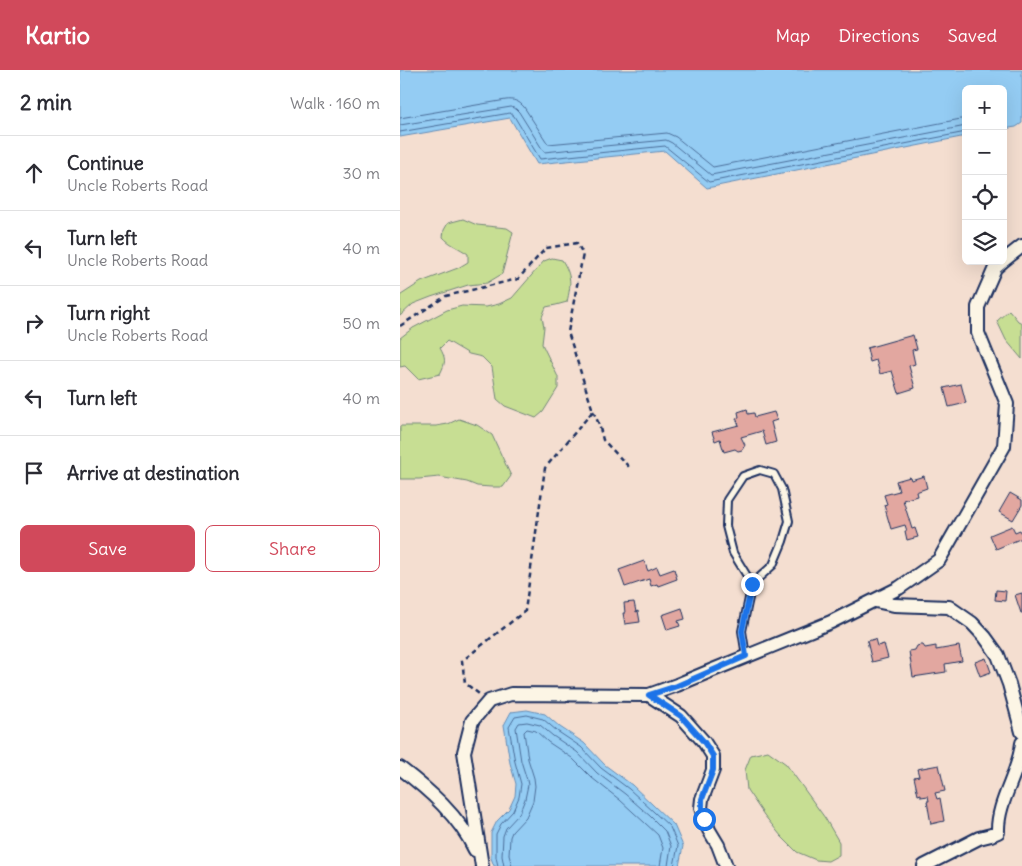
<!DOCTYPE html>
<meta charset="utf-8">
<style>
:root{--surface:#fff;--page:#f7f7f7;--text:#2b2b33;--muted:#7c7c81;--line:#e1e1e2;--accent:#d1495b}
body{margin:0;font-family:Delius,sans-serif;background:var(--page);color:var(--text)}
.controls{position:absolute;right:15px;top:15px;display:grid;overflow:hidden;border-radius:8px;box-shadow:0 5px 20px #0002}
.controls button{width:45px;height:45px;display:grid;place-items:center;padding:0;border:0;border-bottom:1px solid var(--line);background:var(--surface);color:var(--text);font:25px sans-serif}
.stop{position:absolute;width:15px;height:15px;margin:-11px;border:4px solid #1a73e8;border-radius:50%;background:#fff}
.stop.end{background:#1a73e8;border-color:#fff;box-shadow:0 1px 5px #0008}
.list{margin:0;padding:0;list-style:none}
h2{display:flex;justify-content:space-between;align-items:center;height:65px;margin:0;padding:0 20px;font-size:21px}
h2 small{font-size:16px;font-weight:400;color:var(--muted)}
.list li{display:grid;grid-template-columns:32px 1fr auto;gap:15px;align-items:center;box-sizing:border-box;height:75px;padding:0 20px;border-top:1px solid var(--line)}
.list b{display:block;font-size:19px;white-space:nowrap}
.list p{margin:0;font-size:16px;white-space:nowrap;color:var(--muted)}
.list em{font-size:16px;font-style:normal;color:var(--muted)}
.actions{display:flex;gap:10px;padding:15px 20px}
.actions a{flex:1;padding:11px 0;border:1px solid var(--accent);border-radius:8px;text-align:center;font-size:18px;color:var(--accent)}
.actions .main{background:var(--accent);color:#fff}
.icon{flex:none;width:28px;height:28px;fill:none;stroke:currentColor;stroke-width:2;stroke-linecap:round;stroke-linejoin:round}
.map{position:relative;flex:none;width:622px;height:796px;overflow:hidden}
header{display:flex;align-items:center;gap:30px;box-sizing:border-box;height:70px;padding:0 25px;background:var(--accent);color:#fff}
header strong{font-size:24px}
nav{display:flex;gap:28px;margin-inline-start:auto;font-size:18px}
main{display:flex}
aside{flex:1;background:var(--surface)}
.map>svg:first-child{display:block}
</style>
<header>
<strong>Kartio</strong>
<nav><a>Map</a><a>Directions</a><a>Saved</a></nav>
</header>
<main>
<aside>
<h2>2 min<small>Walk · 160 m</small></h2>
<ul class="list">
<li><svg class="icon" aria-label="ahead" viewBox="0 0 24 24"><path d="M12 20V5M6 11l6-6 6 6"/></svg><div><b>Continue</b><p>Uncle Roberts Road</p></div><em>30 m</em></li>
<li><svg class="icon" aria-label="left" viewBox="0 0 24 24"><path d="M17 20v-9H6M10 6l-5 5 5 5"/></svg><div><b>Turn left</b><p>Uncle Roberts Road</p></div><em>40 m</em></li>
<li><svg class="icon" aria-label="right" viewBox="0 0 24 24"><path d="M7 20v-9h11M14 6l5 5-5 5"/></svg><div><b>Turn right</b><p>Uncle Roberts Road</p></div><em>50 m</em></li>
<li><svg class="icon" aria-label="left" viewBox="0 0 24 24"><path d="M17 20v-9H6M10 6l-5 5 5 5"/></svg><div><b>Turn left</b></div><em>40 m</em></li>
<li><svg class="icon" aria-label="arrive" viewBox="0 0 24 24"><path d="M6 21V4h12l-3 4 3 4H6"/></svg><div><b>Arrive at destination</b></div></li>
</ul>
<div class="actions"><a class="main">Save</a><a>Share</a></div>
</aside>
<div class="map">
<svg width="622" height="796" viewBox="0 0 622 796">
<rect width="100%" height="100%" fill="#f4ded0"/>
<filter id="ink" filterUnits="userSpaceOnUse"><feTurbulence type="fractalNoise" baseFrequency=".02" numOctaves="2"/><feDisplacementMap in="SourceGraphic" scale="10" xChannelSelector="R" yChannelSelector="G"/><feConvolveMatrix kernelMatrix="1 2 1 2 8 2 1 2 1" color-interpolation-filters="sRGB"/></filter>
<g filter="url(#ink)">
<path fill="#c7de93" stroke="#718678" d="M63,149l14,6 30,3 6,4 -11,42 -15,9 -19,2 -37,12 -18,7 -13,12v-20l1,-1 20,-13 37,-14 10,-6v-8c-8,-6 -18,-9 -25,-17l1,-7 4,-7z
M152,188l10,2c10,16 9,24 5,42l-11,3 -10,2 -4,10 2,10 -2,17 16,33v11l-15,24 -7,6 -31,-12 -8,-7 -5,-32 -10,-10 -13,-3 -22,-13 -7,7c6,11 6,14 0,26l-22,5 -13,-13 -5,1v-29l13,-10 34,-18 15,-4 24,1 13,-3 13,-6 32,-37z
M609,240l9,11 4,2v36l-16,-19 -9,-19z
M59,349l18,6 15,10 19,41 -8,11h-12l-14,-1 -10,-4 -28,-5 -20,2h-19v-53h36l12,-2z
M368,681l18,13 39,54 14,24v13l-11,6 -12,-1 -19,-8 -16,-16 -17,-21 -17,-25 -2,-20 6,-15z"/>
<path fill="#94ccf3" stroke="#648db7" d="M0,0h622v53l-6,4 -13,2v-40h-37v47l-259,52 -42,-37 -128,13 -27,-46 -110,19z
M127,640l18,4 15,13 24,16 21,22 27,20 42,40 9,21 -4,20h-185l-3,-8v-25l6,-12 12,-12 6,-13 1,-12 -6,-21 -6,-38 7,-13z"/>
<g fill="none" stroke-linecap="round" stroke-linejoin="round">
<path stroke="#4b6e9a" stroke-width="1" d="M0,48l106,-18c7,-1 13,1 18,7l24,37 119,-11 9,4 37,30 253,-49
M0,55l111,-18 5,2 3,3 25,40 122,-12 6,3 39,32 255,-49
M0,62l110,-19 4,3 26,43 125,-13 44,36 257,-50
M98,796l-2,-9v-23l5,-10 12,-13 6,-14 2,-13 -6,-22 -6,-35 6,-10 12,-2 16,4 14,12 24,16 20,21 28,21 25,23 16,15 8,19 -4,20
M104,796l-2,-10 1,-20 3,-8 13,-14 6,-15 3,-14 -1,-5 -6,-19 -5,-33 3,-5 8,-1 13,3 13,11 24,16 20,21 28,21 25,22 15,15 6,15 -3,20
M112,796l-3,-11 1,-18 2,-5 14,-15 7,-16 2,-15 -1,-8 -6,-19 -4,-27 3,-3 9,2 12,11 24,16 20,20 28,22 38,35 5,13 -3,18"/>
</g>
<path fill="#e2a7a0" stroke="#1b2f5e" d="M513,265l4,14 -5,1 3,14 -6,2 6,22 -16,5 -7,-22 -12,3 -4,-14 -6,2 -3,-14z
M561,314l5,19 -17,4 -5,-19z
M347,339l1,5 6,-1 1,4 19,-5 3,8 -6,2 5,20 -10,3 -4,-14 -21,6 4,8 -3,5 -4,1 -3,-2 -11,3 -4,-13 -5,2 -3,-9 27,-7 -3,-7 3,-1 -1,-5z
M524,406l3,12 -11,4 1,4 -14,4 9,29 3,-1 3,9 -11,3 -2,-9h2l-2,-6 -14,4 -7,-24 3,-1 -3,-9 15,-4 -3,-10 14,-4 1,3z
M610,423l12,7v5l-9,15 -14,-8z
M612,456l3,6 5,-2 2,4v4l-26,11 -6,-14z
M244,491l4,10 9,-4 3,7 14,-5 3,10 -19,7 -1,-2 -6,2 -2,-7 -24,8 -6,-17z
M596,520l10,1 -1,10 -10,-1z
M622,523v20h-1l-6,-18z
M234,532l2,10 2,-1 2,11 -15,2 -2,-11h2l-1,-10z
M282,538l3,11 -7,2 2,5 -13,4 -5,-15z
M475,569l2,7 7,-2 4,14 -16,4 -5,-21z
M520,575h3l2,3 11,-2v4l23,-4 3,15 -17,3 1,8 -33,5 -4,-26 6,-1 2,-4z
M586,588l5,14 -11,4 -5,-14z
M539,695l6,26 -10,2 2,6 3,-1 4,23 -13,3 -4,-23h2l-1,-5 -7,1v-3l-3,1 -4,-18 5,-1 -2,-7z"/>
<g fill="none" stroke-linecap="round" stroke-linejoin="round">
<defs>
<path id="service" d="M346,586l-4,-25 10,-47 -19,-31 -7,-27 1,-26 16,-24 17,-6 14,4 8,15 7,32 -6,20 -10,24 -21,19"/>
<path id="minor" d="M603,191l19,-15
M475,531l19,4 55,2 23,16 13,14 13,18 11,29 13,48
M249,625l32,21 23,26 9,14v14l-11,29 -1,9 8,22 9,15 8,21
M0,698c29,22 59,48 75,82
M82,796l-18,-114 8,-31 17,-20 22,-7 138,1 28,-10 31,-13 123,-50 68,-34 40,-28 65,-114 3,-42 -29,-71v-26l17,-39 8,-7
M524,796l55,-28 12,-3 7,-3c-1,-31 21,-58 24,-89"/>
</defs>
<use href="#service" stroke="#1b2f5e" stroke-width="10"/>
<use href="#minor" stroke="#1b2f5e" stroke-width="16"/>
<path stroke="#1b2f5e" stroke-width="2.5" stroke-dasharray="5 4" stroke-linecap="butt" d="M0,256l46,-30 72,-17 28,-31 31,-5 6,11 -15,78 25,79 -48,57 -20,143 -63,50 3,22 14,11
M193,341l6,13 4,16 28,29"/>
<use href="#service" stroke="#fcf5e5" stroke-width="6"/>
<use href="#minor" stroke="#fcf5e5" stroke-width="12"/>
</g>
</g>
<g fill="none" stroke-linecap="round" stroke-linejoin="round" filter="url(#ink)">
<path stroke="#1a73e8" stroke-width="6" d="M304,749l-2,-11v-9l11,-29v-14l-9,-14 -23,-26 -32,-21 28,-9 69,-30 -4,-25 10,-47"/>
</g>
</svg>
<div class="controls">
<button>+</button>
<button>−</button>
<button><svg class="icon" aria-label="locate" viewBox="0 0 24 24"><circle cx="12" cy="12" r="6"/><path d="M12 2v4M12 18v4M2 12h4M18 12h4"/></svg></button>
<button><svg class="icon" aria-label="layers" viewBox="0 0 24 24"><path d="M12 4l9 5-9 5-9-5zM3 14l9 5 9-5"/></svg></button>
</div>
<div class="stop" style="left:304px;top:749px"></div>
<div class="stop end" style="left:352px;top:514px"></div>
</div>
</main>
